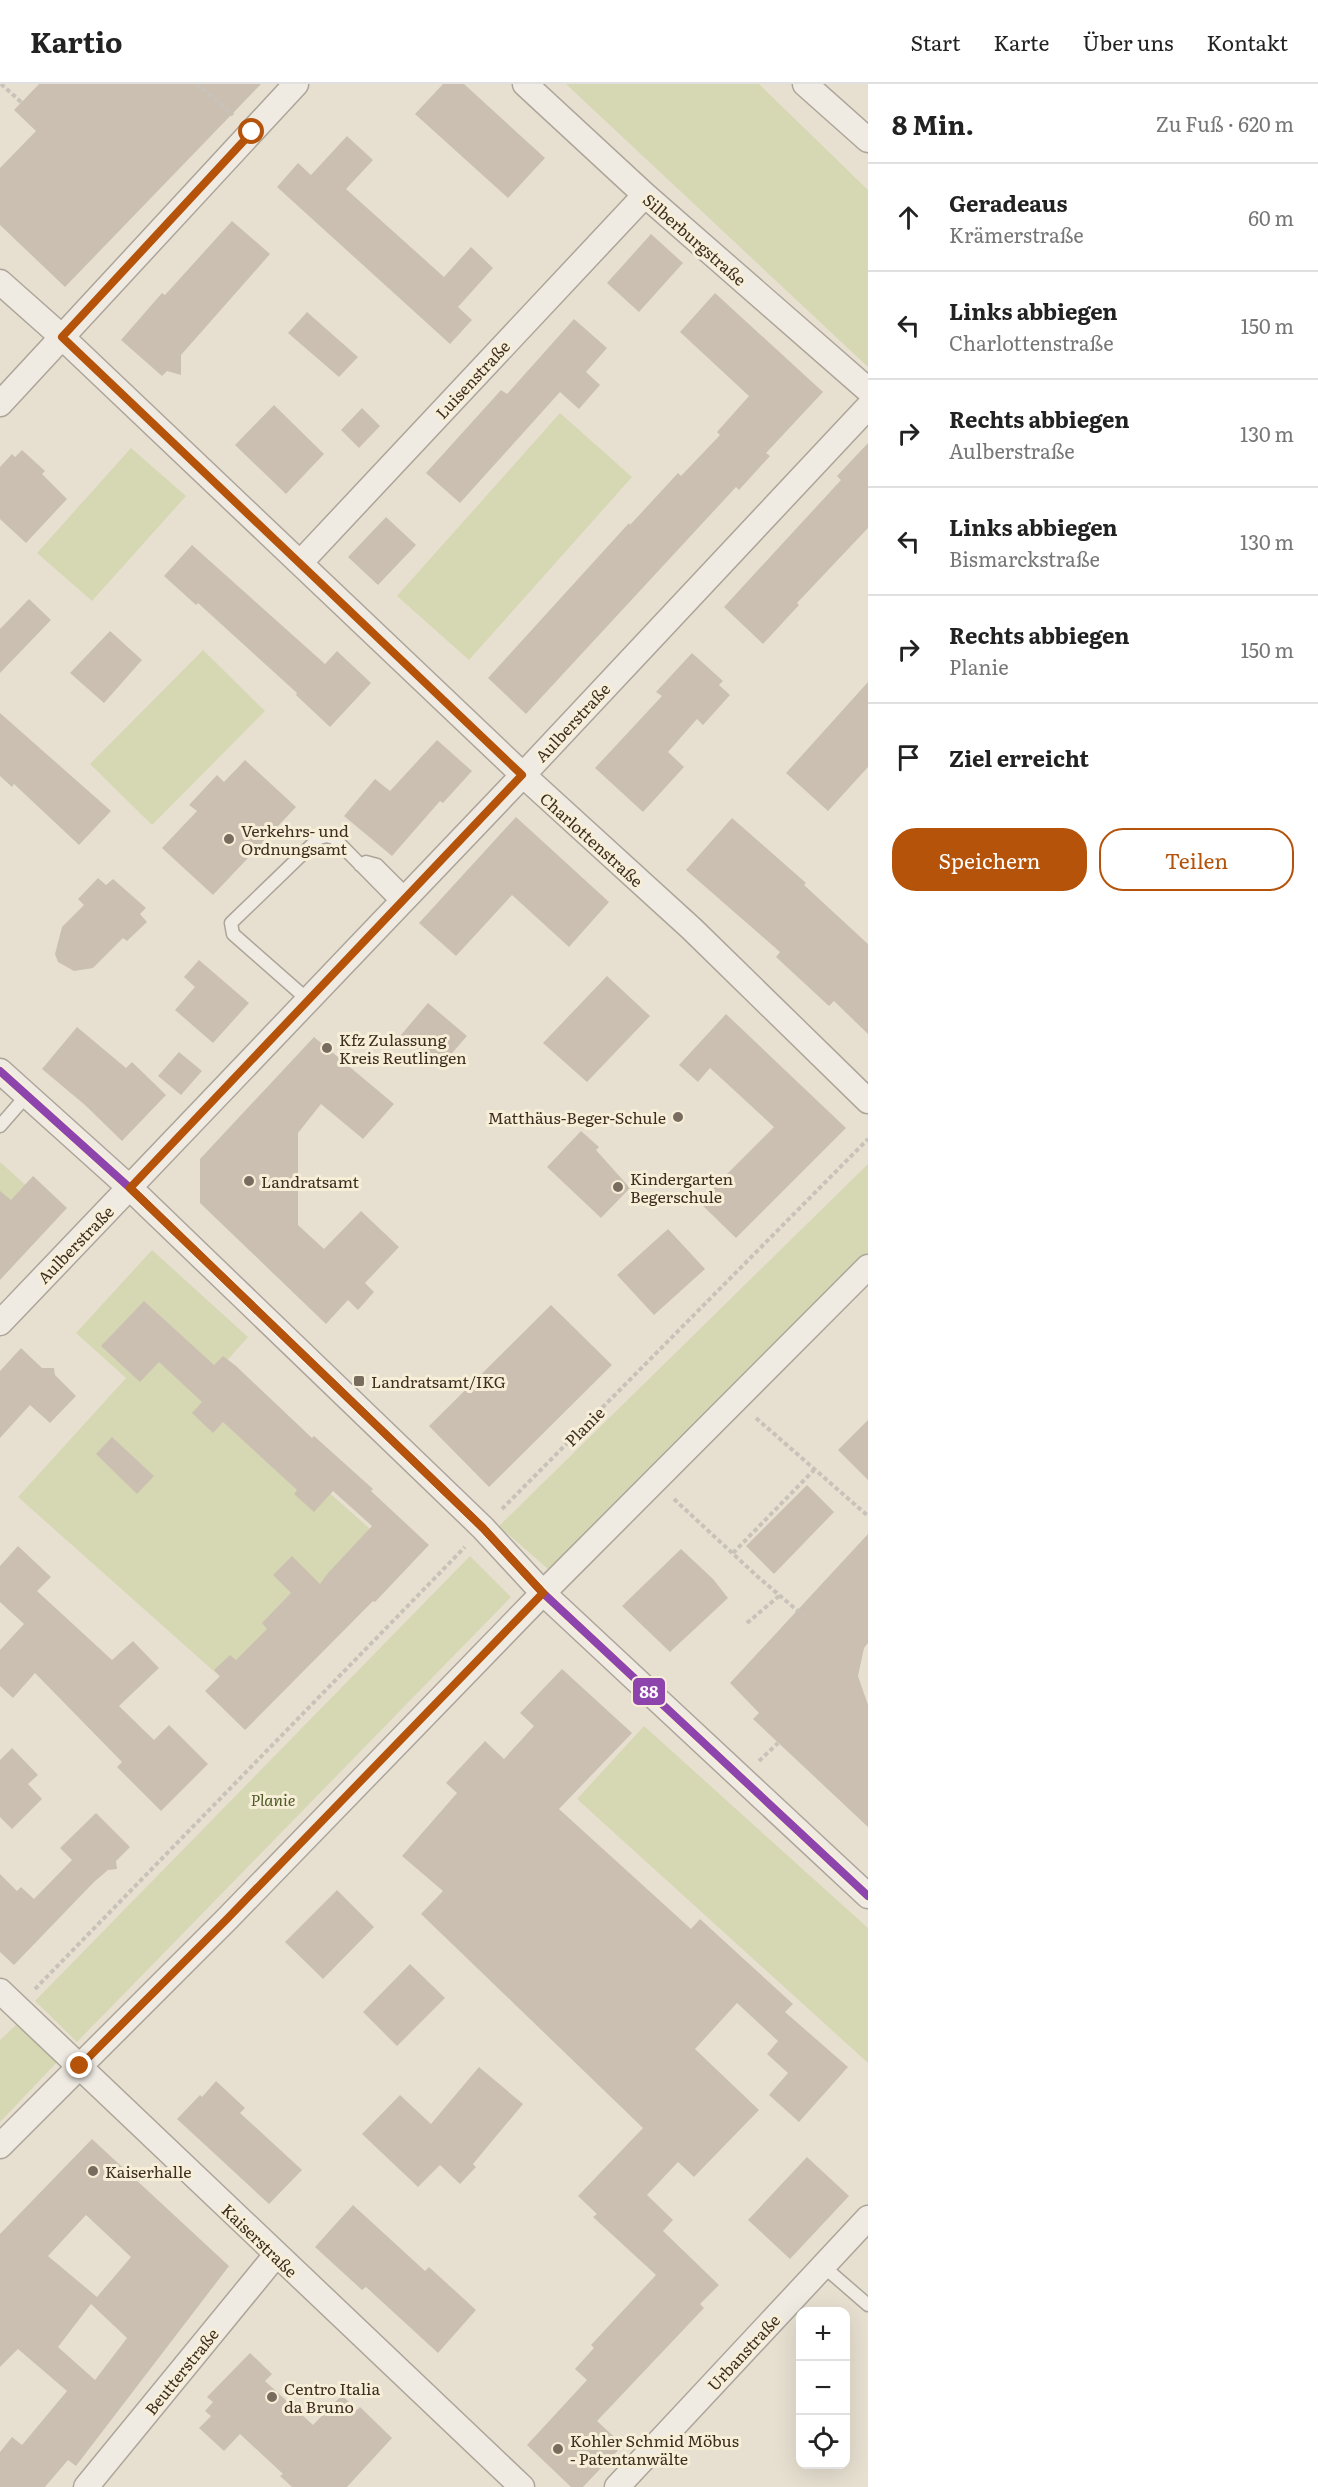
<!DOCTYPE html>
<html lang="de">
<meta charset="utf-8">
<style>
:root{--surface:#fff;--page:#f2f2f2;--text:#222;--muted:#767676;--line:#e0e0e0;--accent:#b45309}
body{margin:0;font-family:Literata,serif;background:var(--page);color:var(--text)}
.controls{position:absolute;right:18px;bottom:18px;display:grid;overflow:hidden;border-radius:12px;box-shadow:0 6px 24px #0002}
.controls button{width:54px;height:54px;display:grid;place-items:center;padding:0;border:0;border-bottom:2px solid var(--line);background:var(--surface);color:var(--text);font:30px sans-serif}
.stop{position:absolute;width:18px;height:18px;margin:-14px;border:4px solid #b45309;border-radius:50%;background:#fff}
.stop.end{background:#b45309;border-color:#fff;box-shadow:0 2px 6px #0008}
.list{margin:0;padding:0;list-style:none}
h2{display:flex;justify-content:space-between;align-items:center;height:78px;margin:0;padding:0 24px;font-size:26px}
h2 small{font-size:20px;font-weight:400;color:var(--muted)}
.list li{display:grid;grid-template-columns:39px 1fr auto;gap:18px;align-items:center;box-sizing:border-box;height:108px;padding:0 24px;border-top:2px solid var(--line)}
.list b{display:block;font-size:22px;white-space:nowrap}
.list p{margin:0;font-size:20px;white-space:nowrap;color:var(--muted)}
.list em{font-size:20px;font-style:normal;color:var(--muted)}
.actions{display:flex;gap:12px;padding:18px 24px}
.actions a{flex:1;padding:14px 0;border:2px solid var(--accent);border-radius:24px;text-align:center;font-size:21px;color:var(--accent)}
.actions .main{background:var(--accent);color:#fff}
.icon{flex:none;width:33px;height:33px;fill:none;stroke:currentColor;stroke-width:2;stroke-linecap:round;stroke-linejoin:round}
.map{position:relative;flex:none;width:868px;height:2403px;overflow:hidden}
header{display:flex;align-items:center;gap:36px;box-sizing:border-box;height:84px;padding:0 30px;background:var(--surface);border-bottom:2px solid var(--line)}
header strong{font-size:28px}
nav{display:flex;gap:33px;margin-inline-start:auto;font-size:21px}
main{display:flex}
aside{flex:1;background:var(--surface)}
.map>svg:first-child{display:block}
</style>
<header>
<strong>Kartio</strong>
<nav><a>Start</a><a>Karte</a><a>Über uns</a><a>Kontakt</a></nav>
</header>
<main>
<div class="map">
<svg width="868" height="2403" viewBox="0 0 868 2403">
<rect width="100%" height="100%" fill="#e7e0d1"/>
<path fill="#d6d7b3" d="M566,0h193l109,106v177z
M560,329l72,64 -163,183 -72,-64z
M131,364l55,48 -94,105 -55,-48z
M203,566l62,61 -113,114 -62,-61z
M0,1078l58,52 -58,63z
M868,1080v95l-320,310 -49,-43z
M152,1166l96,87 -42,47 188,166 -140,157 -236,-210 108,-119 -50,-45z
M470,1472l41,41 -434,445 -42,-41z
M644,1642l224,202v135l-291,-264z
M20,1937l40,38 -60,63v-82z"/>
<path fill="#cbbfb2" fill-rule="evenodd" d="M39,0h222l-196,203 -65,-62v-57l36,-37 -22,-21z
M443,0h21l81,74 -37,40 -93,-84z
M347,52l26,24 -27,29 98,88 27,-30 22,21 -35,39 14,13 -22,24 -173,-157 21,-24 13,12z
M232,137l38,33 -89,101v20l-14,-4 -5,5 -41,-36 41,-47 3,2z
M651,150l32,29 -44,49 -32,-29z
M715,209l108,99 -57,61 4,3 -31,34 -3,-3 -210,227 -38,-36 141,-155 1,2 48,-52 3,3 39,-41 -3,-3 32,-36 -69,-64z
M307,228l51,45 -19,20 -51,-44z
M574,235l33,29 -21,24 14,13 -21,24 -19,-17 -100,111 -34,-30 75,-83 6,4z
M274,321l50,49 -38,40 -51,-49z
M362,324l18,18 -21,22 -18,-18z
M868,359v85l-71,75 2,2 -36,39 -39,-37 117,-127 -4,-4z
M22,366l23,21 -3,3 25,25 -41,44 -26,-24v-52l12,-13 3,3z
M386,433l30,28 -38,40 -30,-28z
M192,461l133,119 12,-13 34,32 -41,44 -34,-32 1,-2 -99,-90 -2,2 -32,-29z
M29,515l22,21 -51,53v-44z
M110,547l32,29 -38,43 -34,-30z
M692,569l31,28 -4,4 11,10 -27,30 -6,-6 -29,33 16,15 -41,45 -48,-44 67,-72 -6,-4z
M868,598v85l-40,44 -42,-38z
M0,629l111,98 -32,34 -65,-61 -2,3 -12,-11z
M437,656l35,31 -29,32 -3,-2 -48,55 -48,-40 31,-37 15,12z
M245,676l51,47 -83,88 -51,-47 35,-37 -8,-6 28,-30 7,7z
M516,733l93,85 -40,45 -57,-52 -56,61 -37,-33z
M732,734l74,65 -2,2 64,59v90l-34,-33 -5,5 -53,-49 4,-5 -94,-82z
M98,794l8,7 7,-6 33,29 -6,6 7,8 -20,19 -4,-3 -30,30 -19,3 -16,-9 -3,-8 7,-27 22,-22 -6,-6z
M199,876l50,43 -36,40 -38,-33 20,-23 -11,-10z
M607,892l43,40 -63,66 -44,-39z
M428,919l39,33 -27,31 -39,-32z
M726,930l120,114 -110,110 -37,-36 75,-75 -64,-59 -12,14 -19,-17z
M77,943l49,41 6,-6 34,33 -44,46 -37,-36 -43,-36z
M314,953l80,67 -31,35 -42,-35 -23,29v92l26,24 37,-38 38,36 -34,36 9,9 -16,18 -10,-10 -22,24 -126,-121v-44z
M179,968l23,19 -21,24 -23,-19z
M581,1047l18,16 -3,3 34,38 -29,30 -54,-51z
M33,1092l34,32 -67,72v-89l11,9z
M668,1145l37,40 -51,46 -37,-40z
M144,1217l70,64 9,-9 13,10 76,72 2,-2 59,53 -2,2 58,54 -54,57 -2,-1 -128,129 -40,-39 15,-15 -6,-6 16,-15 6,5 31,-31 -5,-6 29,-30 -18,-18 19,-19 28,28 8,-11 44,-47 -39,-35 -19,21 -20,-18 3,-4 -74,-68 -10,11 -21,-20 10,-11 -43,-40 -19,20 -39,-36z
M551,1221l61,60 -123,122 -60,-61z
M21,1264l21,20h12l1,7 21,21 -26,27 -20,-18 -30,33v-67z
M868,1336v60l-30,-30z
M112,1353l42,39 -17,18 -41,-40z
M807,1401l27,27 -60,62 -28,-28z
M868,1450v109l-4,5 -6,28 10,29v122l-115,-108 6,-6 -29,-30z
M18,1462l33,31 -14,14 75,69 21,-19 26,27 -40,38 35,34 15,-15 39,39 -47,47 -44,-44 5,-5 -87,-89 -22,25 -13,-12v-36l24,-26 -24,-22v-36z
M681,1465l32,30 15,19 -58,54 -48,-46z
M562,1585l70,64 -73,76 132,120 9,-10 93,85 -8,8 63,55 -49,55 -30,-27 19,-22 -21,-19 11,-13 -41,-38 -42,46 64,61 -65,67 -16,-15 -31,33 26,25 -10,11 56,54 -19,19 4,4 -107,113 26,24 -40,42h-12l-44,-42 60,-65 -12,-11 19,-21 -3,-3 65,-70 -63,-58 4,-3 -19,-18 65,-68 -222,-214 22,-23 -41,-35 55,-63 -11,-10 39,-42 19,18 30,-33 -14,-13z
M12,1664l26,27 -10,9 14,15 -30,30 -12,-12v-57z
M96,1729l34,34 -14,14 1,8 -9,1 -14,12 -80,83 -14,-13v-78l17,17 4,-4 13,12 38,-39 -12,-12z
M337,1806l37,37 -51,52 -38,-37z
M410,1880l35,34 -48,48 -34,-34z
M479,1983l44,37 -50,60 3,3 -16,17 -20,-19 -22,22 -56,-53 38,-39 31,29z
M216,1997l29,27 -5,5 62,57 -33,34 -92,-85 23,-24 2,2z
M92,2055l137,127 -153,200 -8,-6 -23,27h-45v-35l12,-15 10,8 45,-54 -49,-42 -18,18v-133zM86,2131l45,42 -34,40 -49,-41zM91,2220l36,34 -32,42 -37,-33z
M807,2073l42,39 -59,63 -42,-39z
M353,2121l72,66 4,-4 47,43 -38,43 -72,-66 -4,3 -47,-43z
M250,2269l22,21 -7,7 48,44 29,-30 15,15 3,-3 32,31 -45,49h-55l-12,-11 3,-2 -43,-40 -16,17 -25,-23 12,-12 -6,-5 8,-9 -6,-5z"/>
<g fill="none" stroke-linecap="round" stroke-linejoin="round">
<defs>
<path id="lane" d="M360,781l6,-3 11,3 30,30
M308,916l-75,-66 -2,-11 88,-85 8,-2 7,2 65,66
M0,1042l27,-31
M823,2182l45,39"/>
<path id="street" d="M525,0l120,111 223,195
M805,0l63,56
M0,198l62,55 461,438 169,154 176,172
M0,320l296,-320
M300,479l345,-368
M0,987l130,117 353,340 60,65 325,303
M0,1239l523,-548 345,-368
M0,1907l522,496
M0,2062l227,-227 316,-326 325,-326
M86,2403l190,-232
M617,2403l251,-269"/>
</defs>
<use href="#lane" stroke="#ada599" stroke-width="15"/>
<use href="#street" stroke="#ada599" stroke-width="27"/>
<path stroke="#c8c2b9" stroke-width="4" stroke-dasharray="4.5 3" stroke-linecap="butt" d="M1,0l21,19
M197,0l36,31
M756,1334l112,98
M674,1415l84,78 47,40
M502,1425l366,-370
M733,1469l81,-83
M747,1539l32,-27
M759,1677l19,-18
M35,1905l430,-442"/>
<use href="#lane" stroke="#efebe3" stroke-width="12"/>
<use href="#street" stroke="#efebe3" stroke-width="24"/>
<defs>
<path id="bus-1" d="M0,987l130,117 353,340 60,65 325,303"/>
</defs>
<use href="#bus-1" stroke="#f7eed8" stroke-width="12"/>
<use href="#bus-1" stroke="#8e44ad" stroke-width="8"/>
</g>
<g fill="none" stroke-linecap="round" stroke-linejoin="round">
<path stroke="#b45309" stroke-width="8" d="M80,1982l147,-147 316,-326 -60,-65 -353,-340 392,-413 -460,-438 190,-205"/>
</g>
<g fill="#786c5e" stroke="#f7eed8" stroke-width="2">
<circle cx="229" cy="755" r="6"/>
<circle cx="327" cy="964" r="6"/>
<circle cx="678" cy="1033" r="6"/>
<circle cx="249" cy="1097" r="6"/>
<circle cx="618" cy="1103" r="6"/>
<rect x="353" y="1291" width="12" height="12" rx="3"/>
<circle cx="93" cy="2087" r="6"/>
<circle cx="272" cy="2313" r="6"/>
<circle cx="558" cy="2365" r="6"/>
</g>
<g text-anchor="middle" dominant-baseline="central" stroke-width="6" stroke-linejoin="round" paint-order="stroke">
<g font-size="16" fill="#3d2e20" stroke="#f7eed8">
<text transform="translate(695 155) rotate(41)">Silberburgstraße</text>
<text transform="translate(472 295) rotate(-47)">Luisenstraße</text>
<text transform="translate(572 638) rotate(-47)">Aulberstraße</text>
<text transform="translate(592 755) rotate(42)">Charlottenstraße</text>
<text transform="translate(75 1160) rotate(-46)">Aulberstraße</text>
<text transform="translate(584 1342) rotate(-45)">Planie</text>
<text transform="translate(260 2156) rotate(44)">Kaiserstraße</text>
<text transform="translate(743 2268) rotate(-47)">Urbanstraße</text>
<text transform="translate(181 2287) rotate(-51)">Beutterstraße</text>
</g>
<g font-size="16" fill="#3d2e20" stroke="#f7eed8" text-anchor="start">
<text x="241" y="746">Verkehrs- und<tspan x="241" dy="18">Ordnungsamt</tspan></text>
<text x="339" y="955">Kfz Zulassung<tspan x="339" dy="18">Kreis Reutlingen</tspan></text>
<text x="666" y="1033" text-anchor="end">Matthäus-Beger-Schule</text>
<text x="630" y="1094">Kindergarten<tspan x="630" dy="18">Begerschule</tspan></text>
<text x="261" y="1097">Landratsamt</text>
<text x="371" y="1297">Landratsamt/IKG</text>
<text x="105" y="2087">Kaiserhalle</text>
<text x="284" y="2304">Centro Italia<tspan x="284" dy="18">da Bruno</tspan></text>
<text x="570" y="2356">Kohler Schmid Möbus<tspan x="570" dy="18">- Patentanwälte</tspan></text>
</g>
<g font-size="16" font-style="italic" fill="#4d5a26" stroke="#f7eed8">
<text x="273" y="1715">Planie</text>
</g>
</g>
<rect stroke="#f7eed8" stroke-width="2" x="632" y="1593" width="34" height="29" rx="6" fill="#8e44ad"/>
<g font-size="16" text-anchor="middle" font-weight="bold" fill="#fff">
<text x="649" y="1614">88</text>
</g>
</svg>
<div class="controls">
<button>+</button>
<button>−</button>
<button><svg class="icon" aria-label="locate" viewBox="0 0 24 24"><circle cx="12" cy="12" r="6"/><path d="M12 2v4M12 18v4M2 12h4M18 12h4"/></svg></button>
</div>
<div class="stop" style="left:252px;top:48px"></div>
<div class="stop end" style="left:80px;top:1982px"></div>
</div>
<aside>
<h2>8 Min.<small>Zu Fuß · 620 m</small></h2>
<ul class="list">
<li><svg class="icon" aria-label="ahead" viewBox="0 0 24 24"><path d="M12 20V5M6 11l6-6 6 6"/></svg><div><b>Geradeaus</b><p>Krämerstraße</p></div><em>60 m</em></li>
<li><svg class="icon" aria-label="left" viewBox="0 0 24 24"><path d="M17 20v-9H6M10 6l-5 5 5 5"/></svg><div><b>Links abbiegen</b><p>Charlottenstraße</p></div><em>150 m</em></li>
<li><svg class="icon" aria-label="right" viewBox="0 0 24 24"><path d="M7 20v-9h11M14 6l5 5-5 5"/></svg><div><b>Rechts abbiegen</b><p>Aulberstraße</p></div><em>130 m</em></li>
<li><svg class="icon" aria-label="left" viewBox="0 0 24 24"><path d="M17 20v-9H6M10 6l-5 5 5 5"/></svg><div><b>Links abbiegen</b><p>Bismarckstraße</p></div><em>130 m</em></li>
<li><svg class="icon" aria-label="right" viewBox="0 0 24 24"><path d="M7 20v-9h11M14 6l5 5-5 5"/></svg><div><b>Rechts abbiegen</b><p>Planie</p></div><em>150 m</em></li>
<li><svg class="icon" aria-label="arrive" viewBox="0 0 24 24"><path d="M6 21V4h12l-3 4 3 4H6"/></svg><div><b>Ziel erreicht</b></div></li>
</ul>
<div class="actions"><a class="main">Speichern</a><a>Teilen</a></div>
</aside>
</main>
